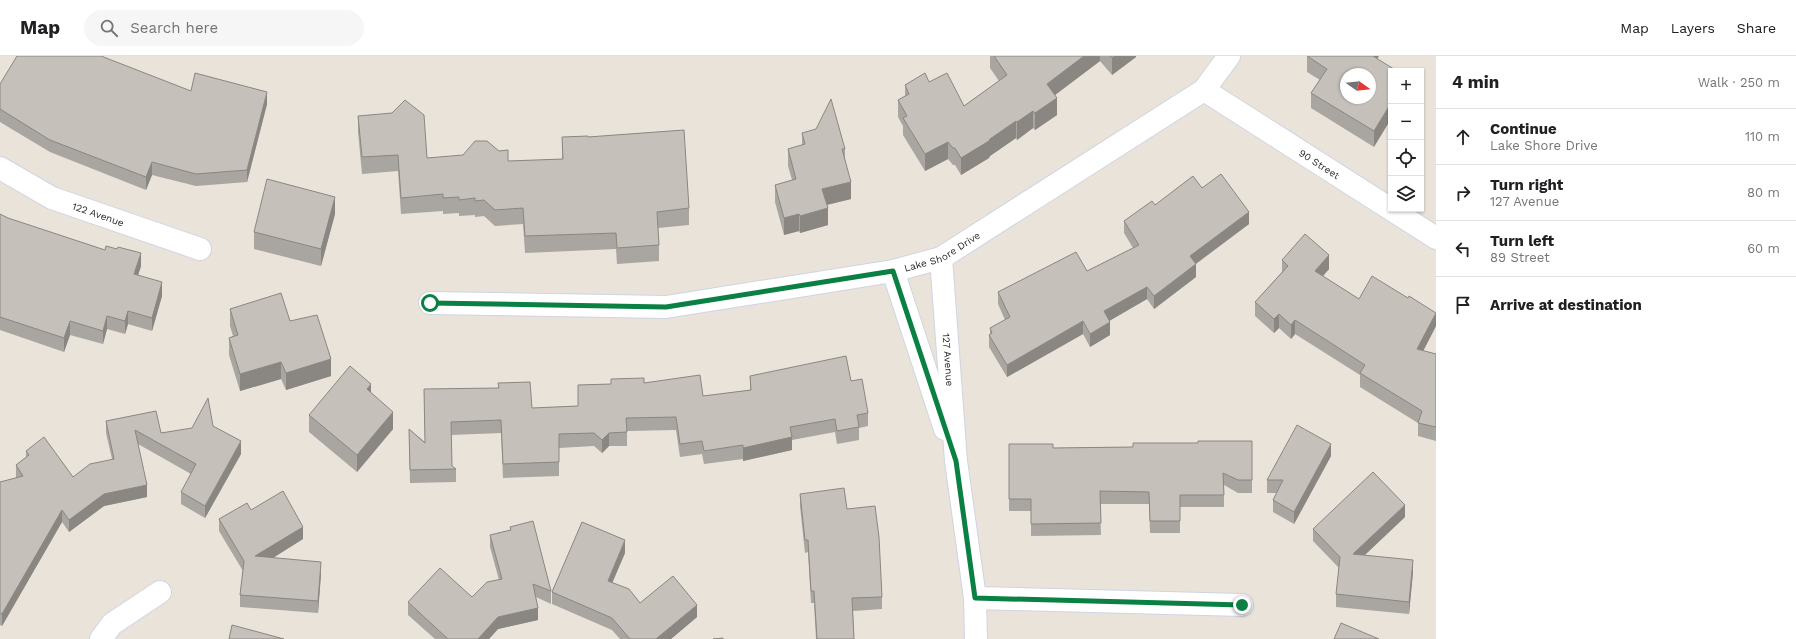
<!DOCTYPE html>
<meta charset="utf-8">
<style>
:root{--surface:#fff;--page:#f6f6f6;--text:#202124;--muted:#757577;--line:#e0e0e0}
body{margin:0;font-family:"Work Sans",sans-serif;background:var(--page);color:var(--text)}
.controls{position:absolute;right:12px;top:12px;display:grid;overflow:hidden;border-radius:0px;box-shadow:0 1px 3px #0004}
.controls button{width:36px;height:36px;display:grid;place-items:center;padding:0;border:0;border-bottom:1px solid var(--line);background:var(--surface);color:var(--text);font:20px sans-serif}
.compass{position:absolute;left:1340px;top:12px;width:36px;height:36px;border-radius:50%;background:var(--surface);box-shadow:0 1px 3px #0004;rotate:105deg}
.stop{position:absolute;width:12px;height:12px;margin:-9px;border:3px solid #0b8043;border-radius:50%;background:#fff}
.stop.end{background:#0b8043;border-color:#fff;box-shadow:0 1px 4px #0008}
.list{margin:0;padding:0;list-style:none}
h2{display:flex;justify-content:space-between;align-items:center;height:52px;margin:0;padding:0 16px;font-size:17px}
h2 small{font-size:13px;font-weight:400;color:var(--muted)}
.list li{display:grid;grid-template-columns:26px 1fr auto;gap:12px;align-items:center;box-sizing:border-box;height:56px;padding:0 16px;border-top:1px solid var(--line)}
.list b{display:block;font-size:15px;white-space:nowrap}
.list p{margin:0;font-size:13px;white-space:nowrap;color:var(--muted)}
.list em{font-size:13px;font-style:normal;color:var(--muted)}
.icon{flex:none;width:22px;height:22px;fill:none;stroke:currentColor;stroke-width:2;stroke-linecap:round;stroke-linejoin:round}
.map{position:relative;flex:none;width:1436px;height:583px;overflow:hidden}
header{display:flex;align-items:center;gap:24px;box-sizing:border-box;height:56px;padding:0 20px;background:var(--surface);border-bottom:1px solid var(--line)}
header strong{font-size:19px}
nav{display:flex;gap:22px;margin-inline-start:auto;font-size:14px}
.search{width:280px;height:36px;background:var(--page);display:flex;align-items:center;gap:10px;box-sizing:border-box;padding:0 14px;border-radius:22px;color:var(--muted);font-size:15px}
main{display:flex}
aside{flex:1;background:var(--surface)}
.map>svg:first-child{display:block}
</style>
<header>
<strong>Map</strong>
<div class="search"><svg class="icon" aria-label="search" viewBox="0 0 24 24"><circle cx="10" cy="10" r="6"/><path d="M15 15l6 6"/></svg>Search here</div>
<nav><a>Map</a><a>Layers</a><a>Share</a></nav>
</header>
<main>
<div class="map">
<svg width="1436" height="583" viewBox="0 0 1436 583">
<rect width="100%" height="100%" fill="#eae3da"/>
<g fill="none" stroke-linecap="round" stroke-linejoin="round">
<defs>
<g id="minor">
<path id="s1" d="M1204,34l232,148"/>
<path id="s2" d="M0,112l52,30 148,51"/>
<path id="s3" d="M941,202l15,203 19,137 1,41"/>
<path d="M893,215l52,158"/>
<path id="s4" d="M430,247l236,4 227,-36 48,-13 263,-168 25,-34"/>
<path d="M975,542l267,7"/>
<path d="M101,583l11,-15 48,-32"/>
</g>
</defs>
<use href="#minor" stroke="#d0d4e1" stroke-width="24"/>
<use href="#minor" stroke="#fff" stroke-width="22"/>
</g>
<path fill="#a9a5a0" d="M990,0h146v1l-24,18 -12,-14 -45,34 2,20 -22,15 -2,-2 -16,12 -1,-2 -26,18 -1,2 -28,17 -6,-10h-2l-5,-6 -23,12 -22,-36v-9l-5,-9v-17l7,-4v-11l24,-3 35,24 35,-25 -9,-13z
M1307,0l71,3 -4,88 -63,-39v-15l9,-13 -13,-8z
M0,28l191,7 76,13 -20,78 -51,4 -44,-11 -6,15 -96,-38 -50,-30z
M358,60l69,42 81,3 54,-2v-22h26l101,71v17l-31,3 1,17v16l-42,3 -1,-15 -91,4 -2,-29 -28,2 -11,-10 -9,1v-2l-16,1v-3l-16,1v-3l-42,3 -3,-43 -36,3 -4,-42z
M802,77l43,16v10l6,40 -24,6 1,20 -28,8 -1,-2 -15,4 -9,-33v-17l17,-5 -4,-14v-17l14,-4z
M1202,132l47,36 -53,40v13l-42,32 -7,-10 -38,22 1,14 -20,12 -7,-13 -76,43 -18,-30v-12l1,-1v-6l15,-8 -7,-16v-12l89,-21 46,-23 -9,-15v-12l31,-16z
M0,158l8,4 133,48 -3,9 24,21 -10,35 -24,-7 -3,10 -18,-5 -4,15 -33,-9 -6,17 -64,-22z
M335,158l-14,52 -67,-17v-17z
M1282,204l47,9 -6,7 36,23 77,27 -13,25 13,3v87l-18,-5v-13l-58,-36v-12l-65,-41 -4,5 -12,-11 -5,5 -19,-17v-14l27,-30z
M230,253l60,12 41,55 -45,14 -5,-11 -41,12 -11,-36v-17l4,-2 -3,-10z
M750,320l101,5 17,32v13l-9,2v12l-22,4 -2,-12 -43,8v10l-49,11v-2l-39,5 -2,-10 -22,3 -4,-27 -49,1v15h-18l-7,7 -8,-7 -35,2v28l-56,2 -2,-45 -50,2 1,31 4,3v13l-46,1 -1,-54 16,13 -1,-53 108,19 46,-2v-21l66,-2 59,13 47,-6z
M371,337l22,36 -36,43 -48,-40v-17z
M106,365l55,12 52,-7 28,28 -36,64 -24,-14v-12l10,-18 -53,-30 9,53 -43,9 -35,26 -7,-10 -60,104 -2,-1v-143l16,-4v-13l10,-8v-6l47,26 39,-18 -6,-26z
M1252,385v52h-14l-14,-8v22h-44v26h-30l-1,-29h-49l1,31 -70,1v-25h-22v-67l44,4 80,-1z
M1331,400l-37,68 -21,-12v-12l4,-7h-10v-13z
M800,438l47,15 35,88v12l-29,2 1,28h-38l-2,-36h-3l-3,-51 -3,1 -5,-47z
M251,454l52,29 -30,19 48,16 -3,39 -78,-6v-12l3,-24 -24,-40v-12z
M1405,461l-40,38 48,17 -4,42 -73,-7v-13l3,-26 -26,-27v-12z
M510,471l41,64v13l-15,-7 2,23 -40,9 -9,10h-54l-27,-24v-13l64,-5 27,-17 -9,-33v-12l20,-5z
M625,497l-13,29 28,21 57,14 -26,22h-51l-8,-9 -60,-26v-12z"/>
<path fill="#8a8682" d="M1084,0h16v5l-53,40v-17z
M1115,0h21v1l-24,18v-17z
M1371,0h8l-8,14z
M267,36v12l-20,78v-12z
M1057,42v17l-22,15v-17z
M1391,47v16l-17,28v-16z
M1033,55v17l-16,12v-18z
M1016,65v17l-26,18 -1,2 -28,17v-17z
M948,86v17l-23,12v-17z
M152,106v13l-6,15v-13z
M851,126v17l-29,7v-17z
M335,141v17l-14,52v-17z
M828,152v17l-28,8v-17z
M1249,156v12l-59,44v-12z
M799,158v17l-15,4v-17z
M141,197v13l-7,22v-14z
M1329,199v14l-14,16v-14z
M1196,208v13l-42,32v-13z
M162,226v14l-10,35v-13z
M1147,231v12l-43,25v-13z
M128,255v13l-3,10v-13z
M1436,257v13l-19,37v-14z
M1279,258v14l-5,5v-14z
M107,260v13l-4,15v-13z
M1295,264v14l-4,5v-14z
M70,265v14l-6,17v-14z
M1083,265v13l-76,43v-12z
M1110,266v13l-20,12v-13z
M331,303v17l-45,14v-17z
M281,306v17l-41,12v-17z
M371,328v17l-4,-12z
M393,356v17l-36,43v-17z
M609,377v13l-7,7v-13z
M792,381v13l-49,11v-13z
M241,385v13l-36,64v-12z
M1331,388v12l-37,68v-12z
M147,429v12l-43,9 -35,26v-12l35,-26z
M1405,449v12l-52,49v-12z
M62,454v12l-60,104v-12z
M303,471v12l-48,30v-13z
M625,484v13l-17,40v-12z
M1413,504v12l-4,42v-12z
M321,506v12l-3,39v-12z
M697,549v12l-26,22h-15z
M538,552v12l-40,9 -9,10h-11l20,-22z"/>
<path fill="#c5c0ba" stroke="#8a8682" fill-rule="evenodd" d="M17,0h84l90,35 4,-18 72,19 -20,78 -51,4 -44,-12 -6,15 -96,-37 -50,-31v-25z
M994,0h90l-37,28 10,14 -22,15 -2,-2 -16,11 -1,-1 -26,18 -1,2 -28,17 -6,-10h-2l-5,-6 -23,12 -22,-36 4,-2 -9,-16 11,-6 -4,-9 20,-12 4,9 18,-9 17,33 43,-31z
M1110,0h5l-3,2z
M1307,0h66l24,15h-6v32l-17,28 -63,-38 16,-24zM1346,18h24v24h-24z
M831,43l14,50h-3l9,33 -29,7 6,19 -28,8 -1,-2 -15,4 -9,-33 21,-6 -8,-30 17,-5 -3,-11 14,-4z
M405,44l19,15 3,43 36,-3 12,-14h12l12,10 9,-1v11l55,-2 -1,-22 26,-1v1l96,-7 5,78 -32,4 2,33 -42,3 -1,-15 -91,3 -2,-28 -28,2 -11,-10 -9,1v-3l-16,2v-3l-16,1v-4l-42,4 -3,-43 -36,2 -4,-41 34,-3z
M1221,118l28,38 -59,44 6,8 -42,32 -7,-9 -43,24 6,11 -20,12 -7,-13 -76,44 -18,-30 3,-2 -2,-5 20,-11 -12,-25 78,-40 11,19 52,-26 -15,-24 28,-20 3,4 38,-29 9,12z
M267,123l68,18 -14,52 -67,-17z
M0,158l8,4 97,32 1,-4 11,3 1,-2 23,6 -7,21 28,8 -10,36 -24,-7 -3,10 -18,-5 -4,15 -33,-10 -6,17 -64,-21z
M1305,178l24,21 -14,16 44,28 13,-23 36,22 1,-2 27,17 -19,36 19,5v73l-18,-4 4,-12 -62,-38 5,-8 -70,-45 -4,5 -12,-11 -5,5 -19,-17 33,-36 -6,-6z
M281,237l9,28 27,-6 14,44 -45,14 -5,-11 -41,12 -11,-36 9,-3 -8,-26z
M846,300l5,25 11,-2 6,34 -11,2 2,12 -22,4 -2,-12 -45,8 2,10 -49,11v-3l-39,6 -2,-10 -22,3 -4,-27 -50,1 1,14 -18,1 -7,7 -8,-7 -35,1v28l-56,2 -2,-44 -50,2 1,44 4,3 -46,1 -1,-41 16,14 -1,-54 75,-1 -1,-5 32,-1 2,26 46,-2v-21l33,-1v-5l33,-1v5l56,-8 3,21 48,-6 -1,-14z
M350,310l21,18 -4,5 26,23 -36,43 -48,-40z
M208,342l5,28 28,15 -36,65 -24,-14 15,-28 -61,-34 12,55 -43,9 -35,26 -7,-10 -60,104 -2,-1v-131l23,-6 -7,-11 13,-10 -3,-4 18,-14 29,40 17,-13 24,-5 -8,-38 50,-10 5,22 31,-5z
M1297,369l34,19 -37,68 -21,-12 10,-20h-16z
M1198,385h54v39h-14l-15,-7 1,22h-44v26h-30l-1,-29 -49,-1 1,32 -70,1v-25h-22v-55h44v4l80,-1v-4h65z
M1373,416l32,33 -52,49 60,6 -4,42 -73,-8 4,-37 -27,-28z
M844,432l3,21 28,-3 4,31 3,60 -30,1 2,41h-37l-3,-48h-3l-3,-51h-3l-5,-46z
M283,435l20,36 -48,29 66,6 -3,39 -78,-6 4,-34 -25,-42 28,-16 4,7z
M533,465l18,70 -18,-7 5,24 -40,9 -20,22h-30l-40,-37 32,-34 32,29 15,-15 15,-3 -12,-44 21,-5 -1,-3z
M582,466l43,18 -17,41 21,8 11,14 33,-27 24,29 -41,34h-26l-18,-21 -60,-26z
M1341,567l38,16h-45z
M232,569l52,14h-55z
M723,582v1h-10z"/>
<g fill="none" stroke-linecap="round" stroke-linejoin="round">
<path stroke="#0b8043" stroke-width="5" d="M430,247l236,4 227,-36 63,190 19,137 267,7"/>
</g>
<g text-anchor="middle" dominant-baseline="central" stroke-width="3" stroke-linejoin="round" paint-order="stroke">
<g font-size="10" fill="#282828" stroke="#fff">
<text stroke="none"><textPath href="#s1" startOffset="137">90 Street</textPath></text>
<text stroke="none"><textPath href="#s2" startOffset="109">122 Avenue</textPath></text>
<text stroke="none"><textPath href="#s4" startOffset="519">Lake Shore Drive</textPath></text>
<text stroke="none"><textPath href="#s3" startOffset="102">127 Avenue</textPath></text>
</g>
</g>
</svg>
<div class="controls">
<button>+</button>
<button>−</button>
<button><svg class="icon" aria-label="locate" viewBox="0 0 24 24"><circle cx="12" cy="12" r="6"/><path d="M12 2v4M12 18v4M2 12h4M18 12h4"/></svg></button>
<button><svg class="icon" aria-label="layers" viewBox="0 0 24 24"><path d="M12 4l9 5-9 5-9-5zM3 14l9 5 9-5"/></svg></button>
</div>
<svg class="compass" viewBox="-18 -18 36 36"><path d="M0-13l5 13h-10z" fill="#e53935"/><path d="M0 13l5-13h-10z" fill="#757577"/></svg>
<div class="stop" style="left:430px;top:247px"></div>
<div class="stop end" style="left:1242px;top:549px"></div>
</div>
<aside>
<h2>4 min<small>Walk · 250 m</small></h2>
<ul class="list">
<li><svg class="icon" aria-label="ahead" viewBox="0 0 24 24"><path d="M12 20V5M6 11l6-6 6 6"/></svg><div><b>Continue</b><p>Lake Shore Drive</p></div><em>110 m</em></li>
<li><svg class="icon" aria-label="right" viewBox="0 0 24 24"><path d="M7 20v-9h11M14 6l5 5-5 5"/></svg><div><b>Turn right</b><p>127 Avenue</p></div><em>80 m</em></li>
<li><svg class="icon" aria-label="left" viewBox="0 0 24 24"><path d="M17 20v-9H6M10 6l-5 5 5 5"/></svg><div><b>Turn left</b><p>89 Street</p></div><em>60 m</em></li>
<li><svg class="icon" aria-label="arrive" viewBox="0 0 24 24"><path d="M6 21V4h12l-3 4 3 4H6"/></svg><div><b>Arrive at destination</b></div></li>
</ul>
</aside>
</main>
